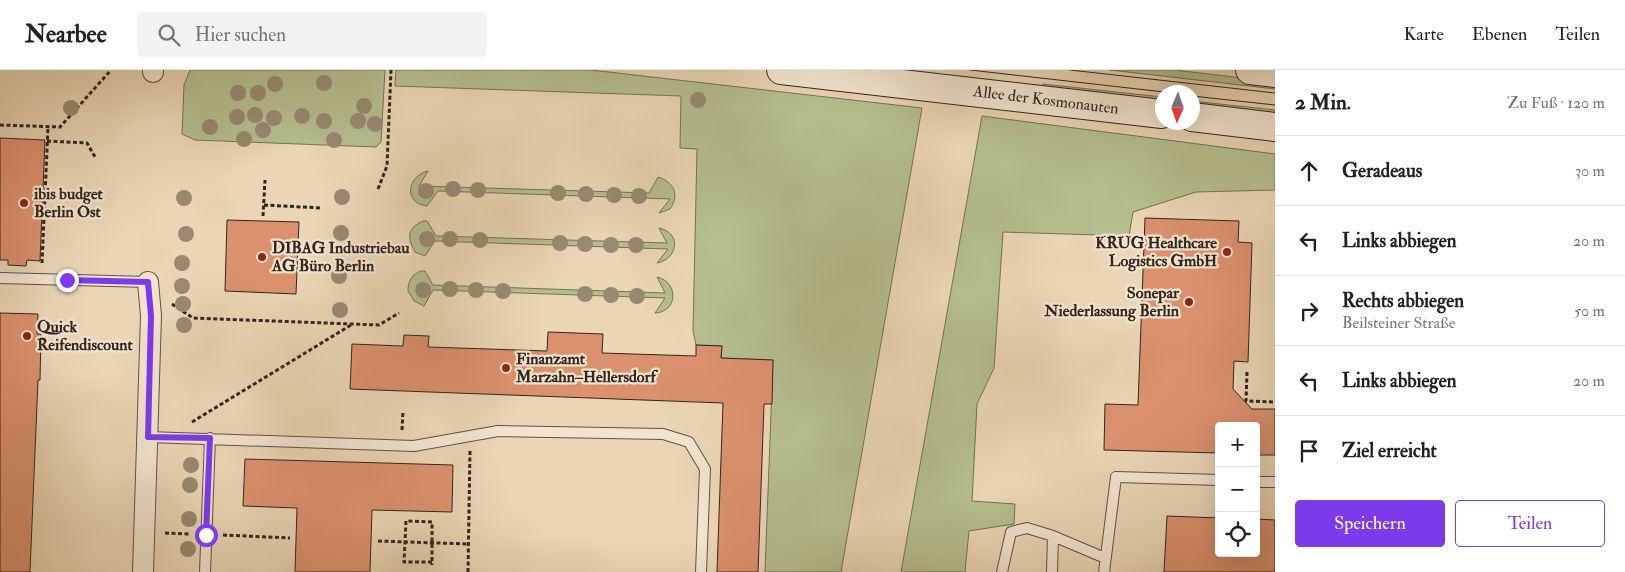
<!DOCTYPE html>
<html lang="de">
<meta charset="utf-8">
<style>
:root{--surface:#fff;--page:#f2f2f2;--text:#202124;--muted:#757577;--line:#e0e0e0;--accent:#7c3aed}
body{margin:0;font-family:"IM FELL Double Pica",serif;background:var(--page);color:var(--text)}
.controls{position:absolute;right:15px;bottom:15px;display:grid;overflow:hidden;border-radius:5px;box-shadow:0 5px 20px #0002}
.controls button{width:45px;height:45px;display:grid;place-items:center;padding:0;border:0;border-bottom:1px solid var(--line);background:var(--surface);color:var(--text);font:25px sans-serif}
.compass{position:absolute;left:1155px;top:15px;width:45px;height:45px;border-radius:50%;background:var(--surface);box-shadow:0 5px 20px #0002;rotate:182deg}
.stop{position:absolute;width:15px;height:15px;margin:-11px;border:4px solid #7c3aed;border-radius:50%;background:#fff}
.stop.end{background:#7c3aed;border-color:#fff;box-shadow:0 1px 5px #0008}
.list{margin:0;padding:0;list-style:none}
h2{display:flex;justify-content:space-between;align-items:center;height:65px;margin:0;padding:0 20px;font-size:21px}
h2 small{font-size:16px;font-weight:400;color:var(--muted)}
.list li{display:grid;grid-template-columns:32px 1fr auto;gap:15px;align-items:center;box-sizing:border-box;height:70px;padding:0 20px;border-top:1px solid var(--line)}
.list b{display:block;font-size:19px;white-space:nowrap}
.list p{margin:0;font-size:16px;white-space:nowrap;color:var(--muted)}
.list em{font-size:16px;font-style:normal;color:var(--muted)}
.actions{display:flex;gap:10px;padding:15px 20px}
.actions a{flex:1;padding:11px 0;border:1px solid var(--accent);border-radius:5px;text-align:center;font-size:18px;color:var(--accent)}
.actions .main{background:var(--accent);color:#fff}
.icon{flex:none;width:28px;height:28px;fill:none;stroke:currentColor;stroke-width:2;stroke-linecap:round;stroke-linejoin:round}
.map{position:relative;flex:none;width:1275px;height:502px;overflow:hidden}
header{display:flex;align-items:center;gap:30px;box-sizing:border-box;height:70px;padding:0 25px;background:var(--surface);border-bottom:1px solid var(--line)}
header strong{font-size:24px}
nav{display:flex;gap:28px;margin-inline-start:auto;font-size:18px}
.search{width:350px;height:45px;background:var(--page);display:flex;align-items:center;gap:12px;box-sizing:border-box;padding:0 18px;border-radius:5px;color:var(--muted);font-size:19px}
main{display:flex}
aside{flex:1;background:var(--surface)}
.map>svg:first-child{display:block}
</style>
<header>
<strong>Nearbee</strong>
<div class="search"><svg class="icon" aria-label="search" viewBox="0 0 24 24"><circle cx="10" cy="10" r="6"/><path d="M15 15l6 6"/></svg>Hier suchen</div>
<nav><a>Karte</a><a>Ebenen</a><a>Teilen</a></nav>
</header>
<main>
<div class="map">
<svg width="1275" height="502" viewBox="0 0 1275 502">
<rect width="100%" height="100%" fill="#ead5b5"/>
<filter id="stains"><feTurbulence type="fractalNoise" baseFrequency=".004" numOctaves="4"/><feColorMatrix values="0 0 0 0 .2 0 0 0 0 .09 0 0 0 0 .02 0 0 0 .5 -.17"/></filter>
<radialGradient id="worn" r=".72"><stop offset=".6" stop-color="#630" stop-opacity="0"/><stop offset="1" stop-color="#630" stop-opacity=".3"/></radialGradient>
<path fill="#b5be8f" stroke="#747256" d="M190,0h195l-4,72 -5,5 -181,-7 -13,-6 2,-49z
M396,0h195l331,38 -81,464h-76l8,-212 -52,-2 1,-12 -26,-1 -3,-14 4,-182 -17,-1 1,-52 -286,-10z
M1110,0h65l100,12v7z
M1043,14l119,13v8l-120,-14z
M1192,31l83,9v7l-82,-9z
M982,46l293,38v36l-79,2 -63,20 -4,24 -126,-4 -9,136 -17,36 -5,97 43,3 -1,20 -45,7 -4,41h-64z
M428,101l-9,15 230,7 9,-16c16,5 22,18 12,32l-11,4 11,-14 -232,-8 -11,15c-24,-3 -20,-30 1,-35z
M423,151h4l9,15 231,7 -8,-15c23,5 19,31 -2,35l11,-14 -233,-8 -10,15 -10,-4c-8,-14 -8,-24 8,-31z
M421,201h4l8,14 232,8 -8,-16c22,5 21,35 -2,36l10,-15 -232,-8 -9,16 -10,-5 -6,-10c0,-11 4,-16 13,-20z"/>
<path fill="#db916d" stroke="#33251e" d="M0,68l45,2 -5,121 -13,-1 -1,6 -18,-1v-5h-8z
M1145,148l94,3 -1,21 14,1 -4,119 -14,-1 -1,28 19,20h23v46h-19v-29h-37v27l-115,-3 1,-46 33,1z
M227,150l72,2 -3,72 -71,-3z
M0,243l38,1 -1,20h4l-1,46h-2l-8,192h-30z
M548,262l55,2 -1,19 94,3v-11l26,1 -1,12 52,2 -1,44h-8l-6,168h-41l6,-169 -373,-14 2,-45 51,2 1,-11 25,1 -1,11 119,4z
M245,389l208,6 -1,47 -80,-2 -2,62h-75l2,-64 -54,-2z
M1167,446l52,2v35h37v-34l19,1v52h-111z"/>
<g fill="none" stroke-linecap="round" stroke-linejoin="round">
<defs>
<path id="lane" d="M0,208l148,4
M148,367l266,9 84,-15 165,3 26,8 16,27 -4,103
M1256,412h19
M205,502l5,-134
M1002,502l9,-40 16,-4 26,8
M1052,502l1,-36 52,22
M1104,502l12,-95 103,3"/>
<path id="street" d="M153,0v2
M143,502l8,-256 -3,-34"/>
<path id="secondary" d="M781,0l381,44
M1250,0l25,3
M1192,47l83,10"/>
</defs>
<use href="#lane" stroke="#615144" stroke-width="12"/>
<use href="#street" stroke="#615144" stroke-width="22"/>
<use href="#secondary" stroke="#33251e" stroke-width="30"/>
<path stroke="#33251e" stroke-width="3" stroke-dasharray="4 2.5" stroke-linecap="butt" d="M0,55l60,2 51,-57
M47,71l40,2 8,14
M378,119l9,-23 4,-96
M264,135l58,3
M263,146l2,-36
M42,193l6,-136
M172,234l21,14 186,7 20,-12
M1247,302l-1,29 29,1
M192,352l159,-97
M402,360l1,-19
M165,463l26,1
M223,465l67,3
M378,471l91,3
M432,492h-28l2,-41 26,1v43
M468,502l2,-122"/>
<use href="#lane" stroke="#f1e4cf" stroke-width="10"/>
<use href="#street" stroke="#f1e4cf" stroke-width="20"/>
<use href="#secondary" stroke="#f1e4cf" stroke-width="28"/>
<path stroke="#33251e" stroke-width="1" d="M970,0l194,22
M1070,0l205,23
M1192,26l83,9"/>
</g>
<g fill="#988971">
<circle cx="324" cy="13" r="8"/>
<circle cx="275" cy="14" r="8"/>
<circle cx="238" cy="23" r="8"/>
<circle cx="258" cy="23" r="8"/>
<circle cx="698" cy="30" r="8"/>
<circle cx="364" cy="36" r="8"/>
<circle cx="71" cy="38" r="8"/>
<circle cx="255" cy="45" r="8"/>
<circle cx="302" cy="46" r="8"/>
<circle cx="237" cy="47" r="8"/>
<circle cx="274" cy="48" r="8"/>
<circle cx="324" cy="51" r="8"/>
<circle cx="358" cy="51" r="8"/>
<circle cx="375" cy="54" r="8"/>
<circle cx="210" cy="57" r="8"/>
<circle cx="263" cy="60" r="8"/>
<circle cx="244" cy="69" r="8"/>
<circle cx="334" cy="70" r="8"/>
<circle cx="453" cy="119" r="8"/>
<circle cx="478" cy="120" r="8"/>
<circle cx="426" cy="121" r="8"/>
<circle cx="558" cy="123" r="8"/>
<circle cx="586" cy="124" r="8"/>
<circle cx="614" cy="125" r="8"/>
<circle cx="639" cy="126" r="8"/>
<circle cx="342" cy="127" r="8"/>
<circle cx="184" cy="128" r="8"/>
<circle cx="341" cy="163" r="8"/>
<circle cx="186" cy="164" r="8"/>
<circle cx="427" cy="169" r="8"/>
<circle cx="450" cy="169" r="8"/>
<circle cx="480" cy="170" r="8"/>
<circle cx="560" cy="173" r="8"/>
<circle cx="585" cy="174" r="8"/>
<circle cx="611" cy="175" r="8"/>
<circle cx="636" cy="175" r="8"/>
<circle cx="182" cy="193" r="8"/>
<circle cx="339" cy="206" r="8"/>
<circle cx="182" cy="216" r="8"/>
<circle cx="450" cy="219" r="8"/>
<circle cx="423" cy="220" r="8"/>
<circle cx="476" cy="220" r="8"/>
<circle cx="503" cy="221" r="8"/>
<circle cx="585" cy="224" r="8"/>
<circle cx="611" cy="225" r="8"/>
<circle cx="637" cy="226" r="8"/>
<circle cx="183" cy="234" r="8"/>
<circle cx="340" cy="240" r="8"/>
<circle cx="184" cy="255" r="8"/>
<circle cx="191" cy="395" r="8"/>
<circle cx="190" cy="415" r="8"/>
<circle cx="189" cy="449" r="8"/>
<circle cx="188" cy="479" r="8"/>
</g>
<g fill="none" stroke-linecap="round" stroke-linejoin="round">
<path stroke="#7c3aed" stroke-width="6" d="M67,210l81,2 3,34 -3,121 62,1 -4,97"/>
</g>
<g fill="#8f2418" stroke="#f1e4cf" stroke-width="2">
<circle cx="24" cy="133" r="5"/>
<circle cx="1227" cy="182" r="5"/>
<circle cx="262" cy="187" r="5"/>
<circle cx="1189" cy="232" r="5"/>
<circle cx="27" cy="266" r="5"/>
<circle cx="506" cy="298" r="5"/>
</g>
<g text-anchor="middle" dominant-baseline="central" stroke-width="4.5" stroke-linejoin="round" paint-order="stroke">
<g font-size="16" fill="#33251e" stroke="#f1e4cf">
<text transform="translate(1046 30) rotate(7)">Allee der Kosmonauten</text>
</g>
<g font-size="16" font-weight="bold" fill="#33251e" stroke="#f1e4cf" text-anchor="start">
<text x="34" y="124">ibis budget<tspan x="34" dy="18">Berlin Ost</tspan></text>
<text x="1217" y="173" text-anchor="end">KRUG Healthcare<tspan x="1217" dy="18">Logistics GmbH</tspan></text>
<text x="272" y="178">DIBAG Industriebau<tspan x="272" dy="18">AG Büro Berlin</tspan></text>
<text x="1179" y="223" text-anchor="end">Sonepar<tspan x="1179" dy="18">Niederlassung Berlin</tspan></text>
<text x="37" y="257">Quick<tspan x="37" dy="18">Reifendiscount</tspan></text>
<text x="516" y="289">Finanzamt<tspan x="516" dy="18">Marzahn–Hellersdorf</tspan></text>
</g>
</g>
<rect width="100%" height="100%" filter="url(#stains)"/>
<rect width="100%" height="100%" fill="url(#worn)"/>
</svg>
<div class="controls">
<button>+</button>
<button>−</button>
<button><svg class="icon" aria-label="locate" viewBox="0 0 24 24"><circle cx="12" cy="12" r="6"/><path d="M12 2v4M12 18v4M2 12h4M18 12h4"/></svg></button>
</div>
<svg class="compass" viewBox="-18 -18 36 36"><path d="M0-13l5 13h-10z" fill="#e53935"/><path d="M0 13l5-13h-10z" fill="#757577"/></svg>
<div class="stop" style="left:206px;top:465px"></div>
<div class="stop end" style="left:67px;top:210px"></div>
</div>
<aside>
<h2>2 Min.<small>Zu Fuß · 120 m</small></h2>
<ul class="list">
<li><svg class="icon" aria-label="ahead" viewBox="0 0 24 24"><path d="M12 20V5M6 11l6-6 6 6"/></svg><div><b>Geradeaus</b></div><em>30 m</em></li>
<li><svg class="icon" aria-label="left" viewBox="0 0 24 24"><path d="M17 20v-9H6M10 6l-5 5 5 5"/></svg><div><b>Links abbiegen</b></div><em>20 m</em></li>
<li><svg class="icon" aria-label="right" viewBox="0 0 24 24"><path d="M7 20v-9h11M14 6l5 5-5 5"/></svg><div><b>Rechts abbiegen</b><p>Beilsteiner Straße</p></div><em>50 m</em></li>
<li><svg class="icon" aria-label="left" viewBox="0 0 24 24"><path d="M17 20v-9H6M10 6l-5 5 5 5"/></svg><div><b>Links abbiegen</b></div><em>20 m</em></li>
<li><svg class="icon" aria-label="arrive" viewBox="0 0 24 24"><path d="M6 21V4h12l-3 4 3 4H6"/></svg><div><b>Ziel erreicht</b></div></li>
</ul>
<div class="actions"><a class="main">Speichern</a><a>Teilen</a></div>
</aside>
</main>
